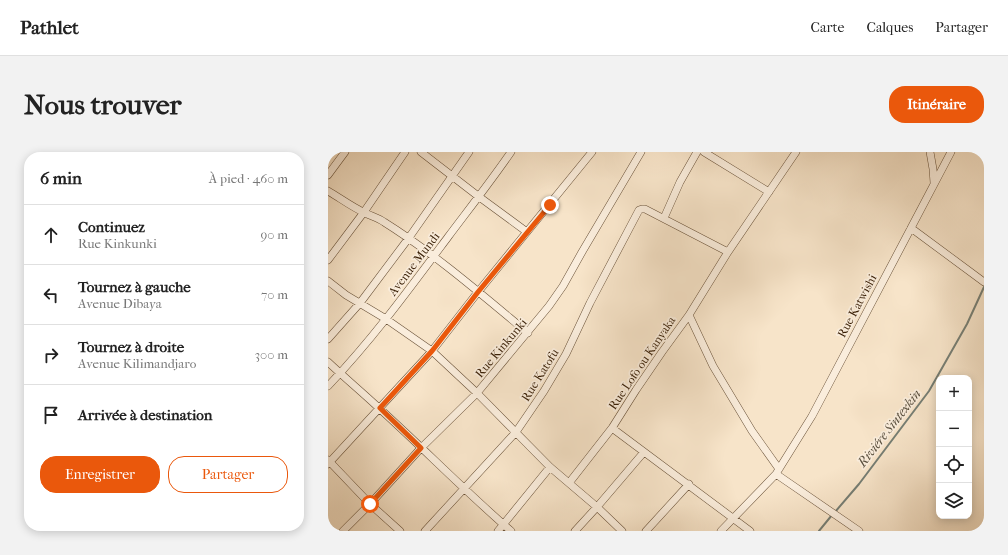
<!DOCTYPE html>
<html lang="fr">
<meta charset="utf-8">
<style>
:root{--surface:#fff;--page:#f2f2f2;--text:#222;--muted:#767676;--line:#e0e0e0;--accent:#ea580c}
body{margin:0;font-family:"IM FELL French Canon",serif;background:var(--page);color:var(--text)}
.controls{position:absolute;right:12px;bottom:12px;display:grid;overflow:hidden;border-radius:8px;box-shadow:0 2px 10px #0003}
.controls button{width:36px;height:36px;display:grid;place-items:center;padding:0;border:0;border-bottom:1px solid var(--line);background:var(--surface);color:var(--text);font:20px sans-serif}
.stop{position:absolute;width:12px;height:12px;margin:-9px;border:3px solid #ea580c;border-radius:50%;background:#fff}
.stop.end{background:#ea580c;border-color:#fff;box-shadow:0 1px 4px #0008}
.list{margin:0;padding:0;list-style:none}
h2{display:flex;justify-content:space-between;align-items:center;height:52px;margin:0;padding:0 16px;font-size:17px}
h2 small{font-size:13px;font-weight:400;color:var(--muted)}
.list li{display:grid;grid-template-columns:26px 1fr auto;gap:12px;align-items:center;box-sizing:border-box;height:60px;padding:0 16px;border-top:1px solid var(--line)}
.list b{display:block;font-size:15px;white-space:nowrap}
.list p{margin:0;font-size:13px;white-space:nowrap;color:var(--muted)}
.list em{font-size:13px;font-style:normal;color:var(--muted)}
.actions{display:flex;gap:8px;padding:12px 16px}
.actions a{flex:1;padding:9px 0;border:1px solid var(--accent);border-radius:16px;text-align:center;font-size:14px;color:var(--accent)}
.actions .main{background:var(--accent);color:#fff}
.icon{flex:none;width:22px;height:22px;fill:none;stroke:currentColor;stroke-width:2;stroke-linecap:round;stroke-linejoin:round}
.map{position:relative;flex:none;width:656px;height:379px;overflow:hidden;border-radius:16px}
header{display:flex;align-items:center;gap:24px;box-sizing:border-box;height:56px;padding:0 20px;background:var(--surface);border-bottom:1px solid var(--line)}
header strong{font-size:19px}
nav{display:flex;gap:22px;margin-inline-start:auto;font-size:14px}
.intro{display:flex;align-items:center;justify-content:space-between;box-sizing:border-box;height:96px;padding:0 24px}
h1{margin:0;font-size:28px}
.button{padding:10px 18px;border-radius:16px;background:var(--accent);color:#fff;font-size:14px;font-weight:700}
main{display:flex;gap:24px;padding:0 24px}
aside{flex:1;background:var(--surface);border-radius:16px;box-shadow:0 2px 10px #0003}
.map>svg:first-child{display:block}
</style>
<header>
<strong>Pathlet</strong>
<nav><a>Carte</a><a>Calques</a><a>Partager</a></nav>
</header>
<div class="intro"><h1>Nous trouver</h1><a class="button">Itinéraire</a></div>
<main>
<aside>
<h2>6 min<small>À pied · 460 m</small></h2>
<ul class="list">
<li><svg class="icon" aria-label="ahead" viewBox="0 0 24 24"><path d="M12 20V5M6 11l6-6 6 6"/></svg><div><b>Continuez</b><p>Rue Kinkunki</p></div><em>90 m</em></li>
<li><svg class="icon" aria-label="left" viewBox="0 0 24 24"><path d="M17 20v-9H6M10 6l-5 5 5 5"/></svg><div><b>Tournez à gauche</b><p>Avenue Dibaya</p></div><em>70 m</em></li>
<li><svg class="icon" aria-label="right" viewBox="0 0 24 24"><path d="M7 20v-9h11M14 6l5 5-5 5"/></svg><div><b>Tournez à droite</b><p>Avenue Kilimandjaro</p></div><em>300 m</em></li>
<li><svg class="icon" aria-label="arrive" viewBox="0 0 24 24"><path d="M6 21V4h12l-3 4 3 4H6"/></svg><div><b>Arrivée à destination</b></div></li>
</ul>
<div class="actions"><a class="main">Enregistrer</a><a>Partager</a></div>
</aside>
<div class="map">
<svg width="656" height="379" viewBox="0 0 656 379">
<rect width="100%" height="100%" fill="#f7e4c9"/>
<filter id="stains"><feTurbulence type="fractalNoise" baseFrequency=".005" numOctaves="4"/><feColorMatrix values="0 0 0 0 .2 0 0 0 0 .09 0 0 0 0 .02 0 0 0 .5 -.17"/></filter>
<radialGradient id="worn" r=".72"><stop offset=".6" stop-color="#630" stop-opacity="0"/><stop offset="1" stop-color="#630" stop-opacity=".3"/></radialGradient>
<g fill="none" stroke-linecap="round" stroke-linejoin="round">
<path stroke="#767e74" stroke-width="2" d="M507,360l24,-28 70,-93 38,-67 17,-37
M491,379l13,-16"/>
<defs>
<path id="minor" d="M93,0l57,44 49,36
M376,0l65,40
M602,0l3,17 1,14
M0,23l17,-23
M0,39c12,7 24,16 37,22 6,3 13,5 19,9 51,32 97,72 144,111
M336,66l16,-36 17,-30
M583,76l73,54
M0,108l36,-48 41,-60
M0,129l18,14 40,24 46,32 45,42 73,74 47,40 25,24
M361,163l24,51 39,65 27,38
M0,187l32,-36 48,-64 61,-87
M0,210c17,16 35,31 52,47 44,40 86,83 131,122
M0,234c44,-46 82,-98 120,-149 21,-28 43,-56 63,-85
M284,276l138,103
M0,308l42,44 30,27
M0,312l104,-113 46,-59 114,-140
M448,322l83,57
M241,331l43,-55 24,-38 26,-38 27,-37 39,-63 68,-100
M15,379l27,-27 51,-56 56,-55 72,-87 14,-20 19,-34 59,-100
M97,379l91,-99 28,-41 22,-37 24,-51 49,-93 3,-1h3l83,43
M170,379l52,-64
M247,379l22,-24 47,-55
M318,379l43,-47
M393,379l55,-57 3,-5 33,-53 139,-264"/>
</defs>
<use href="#minor" stroke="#685037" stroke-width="8"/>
<use href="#minor" stroke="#faeddc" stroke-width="7"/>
</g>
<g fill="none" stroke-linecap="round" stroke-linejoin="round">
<path stroke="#ea580c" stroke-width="5" d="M42,352l51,-56 -41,-40 52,-57 46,-59 72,-87"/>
</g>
<g text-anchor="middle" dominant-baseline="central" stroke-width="3.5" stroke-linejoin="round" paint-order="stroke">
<g font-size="12" fill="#391f06" stroke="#faeddc">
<text transform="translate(86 112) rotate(-53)">Avenue Mundi</text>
<text transform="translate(529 154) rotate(-62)">Rue Katwishi</text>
<text transform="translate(173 196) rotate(-50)">Rue Kinkunki</text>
<text transform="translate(314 211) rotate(-56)">Rue Lofo ou Kanyaka</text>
<text transform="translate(212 223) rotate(-58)">Rue Katofu</text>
</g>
<g font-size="13" font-style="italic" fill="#584e3d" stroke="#faeddc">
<text transform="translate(561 276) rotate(-52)">Riviére Sintexkin</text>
</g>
</g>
<rect width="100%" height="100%" filter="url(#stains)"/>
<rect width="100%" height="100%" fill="url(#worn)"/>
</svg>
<div class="controls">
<button>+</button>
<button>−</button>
<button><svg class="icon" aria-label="locate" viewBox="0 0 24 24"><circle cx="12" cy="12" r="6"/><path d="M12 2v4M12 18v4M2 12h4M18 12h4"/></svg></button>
<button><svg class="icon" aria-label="layers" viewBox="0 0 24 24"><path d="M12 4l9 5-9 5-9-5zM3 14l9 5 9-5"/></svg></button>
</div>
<div class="stop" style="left:42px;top:352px"></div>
<div class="stop end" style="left:222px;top:53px"></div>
</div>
</main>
